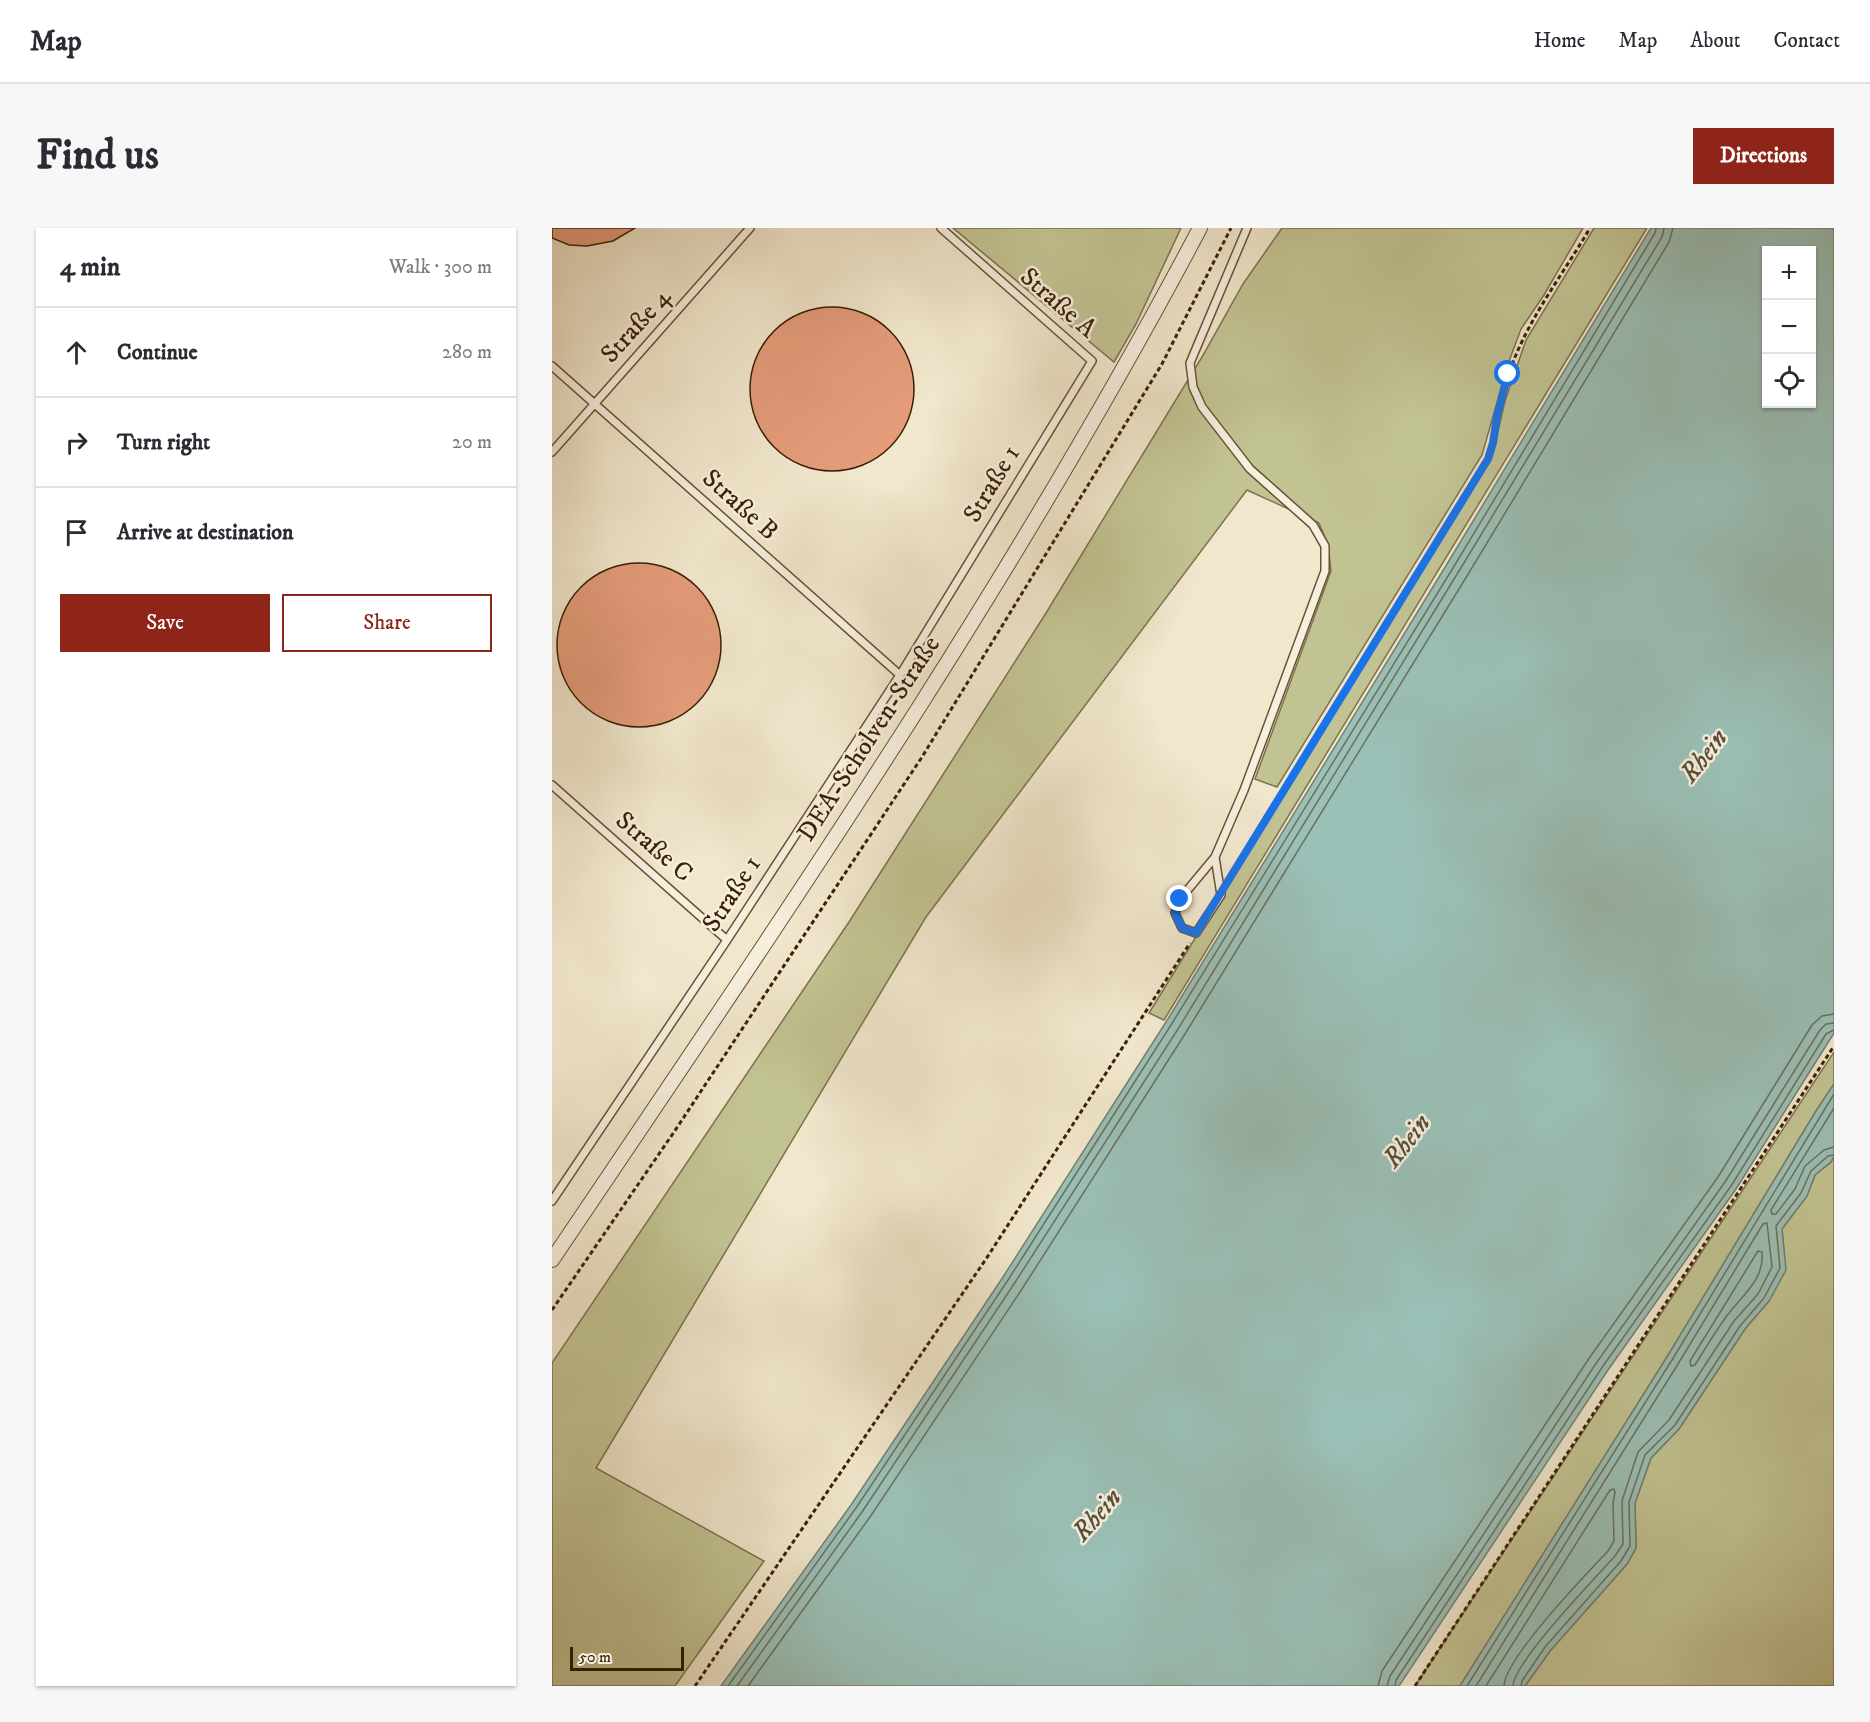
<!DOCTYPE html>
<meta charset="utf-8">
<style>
:root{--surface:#fff;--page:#f7f7f7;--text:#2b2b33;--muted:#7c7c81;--line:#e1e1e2;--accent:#8f2418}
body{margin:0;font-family:"IM FELL DW Pica",serif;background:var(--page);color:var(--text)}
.controls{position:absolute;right:18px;top:18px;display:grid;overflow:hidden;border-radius:0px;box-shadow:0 2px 4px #0004}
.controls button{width:54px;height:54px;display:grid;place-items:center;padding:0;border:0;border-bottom:2px solid var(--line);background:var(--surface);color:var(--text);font:30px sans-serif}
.scale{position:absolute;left:18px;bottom:15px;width:114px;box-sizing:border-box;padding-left:6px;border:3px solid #3b1f04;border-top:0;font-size:16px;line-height:21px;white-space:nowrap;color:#3b1f04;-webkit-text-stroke:4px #f6efde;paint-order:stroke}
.stop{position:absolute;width:18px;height:18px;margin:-14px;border:4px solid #1a73e8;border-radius:50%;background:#fff}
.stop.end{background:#1a73e8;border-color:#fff;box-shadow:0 2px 6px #0008}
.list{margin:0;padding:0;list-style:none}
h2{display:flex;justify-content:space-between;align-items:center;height:78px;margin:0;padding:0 24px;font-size:26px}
h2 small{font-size:20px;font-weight:400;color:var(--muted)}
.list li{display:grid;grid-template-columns:39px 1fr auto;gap:18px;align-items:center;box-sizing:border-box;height:90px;padding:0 24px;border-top:2px solid var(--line)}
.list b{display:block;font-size:22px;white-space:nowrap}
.list em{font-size:20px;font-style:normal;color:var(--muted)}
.actions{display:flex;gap:12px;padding:18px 24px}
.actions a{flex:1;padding:14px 0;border:2px solid var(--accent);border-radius:0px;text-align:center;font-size:21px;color:var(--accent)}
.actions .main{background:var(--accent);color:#fff}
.icon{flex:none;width:33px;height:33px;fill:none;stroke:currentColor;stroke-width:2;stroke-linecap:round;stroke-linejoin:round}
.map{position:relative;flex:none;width:1282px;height:1458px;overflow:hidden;border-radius:0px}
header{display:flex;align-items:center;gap:36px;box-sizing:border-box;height:84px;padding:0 30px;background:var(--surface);border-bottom:2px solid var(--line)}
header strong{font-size:28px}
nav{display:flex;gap:33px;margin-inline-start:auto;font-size:21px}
.intro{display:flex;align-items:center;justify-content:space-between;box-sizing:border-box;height:144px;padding:0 36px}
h1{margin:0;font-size:42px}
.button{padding:15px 27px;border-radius:0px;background:var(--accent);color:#fff;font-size:21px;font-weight:700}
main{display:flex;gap:36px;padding:0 36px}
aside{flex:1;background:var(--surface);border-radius:0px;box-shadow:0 2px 4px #0004}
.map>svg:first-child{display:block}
</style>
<header>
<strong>Map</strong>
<nav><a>Home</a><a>Map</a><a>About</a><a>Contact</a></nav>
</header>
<div class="intro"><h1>Find us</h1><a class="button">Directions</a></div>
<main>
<aside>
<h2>4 min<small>Walk · 300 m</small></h2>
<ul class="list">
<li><svg class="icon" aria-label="ahead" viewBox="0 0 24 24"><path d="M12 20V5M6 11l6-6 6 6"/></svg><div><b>Continue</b></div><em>280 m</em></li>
<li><svg class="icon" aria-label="right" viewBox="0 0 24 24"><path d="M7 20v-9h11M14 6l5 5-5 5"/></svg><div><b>Turn right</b></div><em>20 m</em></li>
<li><svg class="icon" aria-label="arrive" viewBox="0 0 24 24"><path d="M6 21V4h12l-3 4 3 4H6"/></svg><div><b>Arrive at destination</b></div></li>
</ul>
<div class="actions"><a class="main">Save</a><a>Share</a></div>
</aside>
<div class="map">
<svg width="1282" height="1458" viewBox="0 0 1282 1458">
<rect width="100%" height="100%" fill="#f1e7cd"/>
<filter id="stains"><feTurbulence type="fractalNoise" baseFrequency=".00333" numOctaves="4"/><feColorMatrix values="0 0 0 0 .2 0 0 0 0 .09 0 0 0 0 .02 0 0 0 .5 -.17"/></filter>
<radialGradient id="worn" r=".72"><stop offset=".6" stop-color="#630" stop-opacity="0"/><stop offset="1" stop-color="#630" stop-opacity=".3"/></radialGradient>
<path fill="#c2c393" stroke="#7e714c" stroke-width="1.5" d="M401,0h228l-45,96 -22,38z
M730,0h301l-39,67 -23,34 -13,35 -26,91 -205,332 -22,-8 76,-208 -3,-26 -9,-22 -72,-33 -321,427 -330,551 168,93 -89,125h-123v-323l297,-441 197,-309 156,-256 41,-73z
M1042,0h53l-483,792 -15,-7 343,-556 13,-56 21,-61z
M1282,824v32l-18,27 -149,246 -207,329h-45z
M1282,928v530h-309l25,-35 77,-87 9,-16 -1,-45 16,-45 28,-29 66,-100 24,-28 15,-50 -2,-22 25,-33 8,-21 16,-13z"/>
<path fill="#9bc0b7" stroke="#75806f" stroke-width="1.5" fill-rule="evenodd" d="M1099,0h183v805l-98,156 -128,181 -209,316h-678l130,-181 152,-228 163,-255 281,-458zM1260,22v154h-46v-154z
M1282,856v72l-3,6 -16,13 -8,21 -25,33 4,41 -17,31 -24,28 -66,100 -28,29 -16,45 1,45 -9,16 -77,87 -25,35h-65l207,-329 149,-246z"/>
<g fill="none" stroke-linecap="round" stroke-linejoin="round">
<path stroke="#6b705e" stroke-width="1.5" d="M1282,880l-63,102 1,4h4l19,-25 10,-23 19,-16 10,-3
M1206,1023l4,1c3,28 -21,44 -36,65 -11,15 -21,32 -31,48l-4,1 -1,-5z
M176,1458l128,-178 152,-228 163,-255 282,-457 202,-335 1,-5
M185,1458l125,-174 152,-228 164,-255 281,-458 203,-334 2,-9
M196,1458l122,-169 152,-228 163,-255 282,-458 202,-334 4,-14
M826,1458l4,-15 208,-314 128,-180 94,-152 10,-9 12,-2
M835,1458l3,-10 207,-314 128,-180 95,-152 6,-6 8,-1
M843,1458l1,-6 207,-314 128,-180 95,-152 8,-4
M915,1458l205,-326 162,-266
M924,1458l202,-322 85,-140 4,-1 5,44 -14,27 -24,27 -65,99 -31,32 -16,49 1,43 -8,12c-19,21 -101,106 -102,130
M934,1458l124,-196 4,-1 1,3 -2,11 1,38 -6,10c-22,23 -103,107 -104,135
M969,1458l1,-5 23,-34 76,-86 9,-15 -1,-44 16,-47 30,-30 65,-99 24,-28 16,-30 -4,-42 25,-33 10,-22 17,-15 6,-1"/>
</g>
<path fill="#e49c7a" stroke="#3b1f04" stroke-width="1.5" d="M0,0h83l-22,13 -26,5 -18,-1 -17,-7z
M198 161a82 82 0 1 1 164 0a82 82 0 1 1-164 0Z
M5 417a82 82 0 1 1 164 0a82 82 0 1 1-164 0Z"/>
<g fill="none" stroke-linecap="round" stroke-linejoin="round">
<defs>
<path id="service" d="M0,138l348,309
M0,224l198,-224
M0,557l175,155
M663,629l-35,42 -5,14 7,15 14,5 25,-38 -6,-38 29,-67 81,-219v-25l-12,-21 -63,-56 -48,-62 -9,-20 -3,-24 57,-135
M0,973l175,-261 173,-265 192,-314 -151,-133"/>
<path id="minor" d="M0,1032c227,-337 458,-672 648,-1032"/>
</defs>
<use href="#service" stroke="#685136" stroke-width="10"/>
<use href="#minor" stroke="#685136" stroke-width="16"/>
<path stroke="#3b1f04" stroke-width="3" stroke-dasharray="4.5 3" stroke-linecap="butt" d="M677,653l164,-270 95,-152c9,-28 11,-58 21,-86 18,-53 53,-97 81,-145
M0,1082l122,-178 248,-375 240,-393 69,-136
M143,1458l291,-427 204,-316
M863,1458l419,-640"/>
<use href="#service" stroke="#f6efde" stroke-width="7"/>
<use href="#minor" stroke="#f6efde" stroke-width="14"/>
</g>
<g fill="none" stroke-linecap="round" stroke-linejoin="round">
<path stroke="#1a73e8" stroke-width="8" d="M628,671l-5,14 7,15 14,5 292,-474 5,-16 4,-27 11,-42"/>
</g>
<g text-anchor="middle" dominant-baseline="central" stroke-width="5" stroke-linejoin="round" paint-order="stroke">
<g font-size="26" fill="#3b1f04" stroke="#f6efde">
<text transform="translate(506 75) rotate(41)">Straße A</text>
<text transform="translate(84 98) rotate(-48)">Straße 4</text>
<text transform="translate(440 256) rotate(-59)">Straße 1</text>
<text transform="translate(188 277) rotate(42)">Straße B</text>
<text transform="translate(317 511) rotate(-57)">DEA-Scholven-Straße</text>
<text transform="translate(102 619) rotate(41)">Straße C</text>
<text transform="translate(180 666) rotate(-57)">Straße 1</text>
</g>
<g font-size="27" font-style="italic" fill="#584f3a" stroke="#f6efde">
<text transform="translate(1152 528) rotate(-52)">Rhein</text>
<text transform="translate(855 913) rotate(-52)">Rhein</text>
<text transform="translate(545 1287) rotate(-49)">Rhein</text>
</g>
</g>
<rect width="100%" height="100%" filter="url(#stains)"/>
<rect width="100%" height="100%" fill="url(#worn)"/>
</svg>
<div class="controls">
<button>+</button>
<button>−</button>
<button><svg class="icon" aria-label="locate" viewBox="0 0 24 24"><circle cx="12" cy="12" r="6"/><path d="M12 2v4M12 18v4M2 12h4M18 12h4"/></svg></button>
</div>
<div class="scale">50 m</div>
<div class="stop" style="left:956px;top:146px"></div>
<div class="stop end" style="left:628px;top:671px"></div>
</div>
</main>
